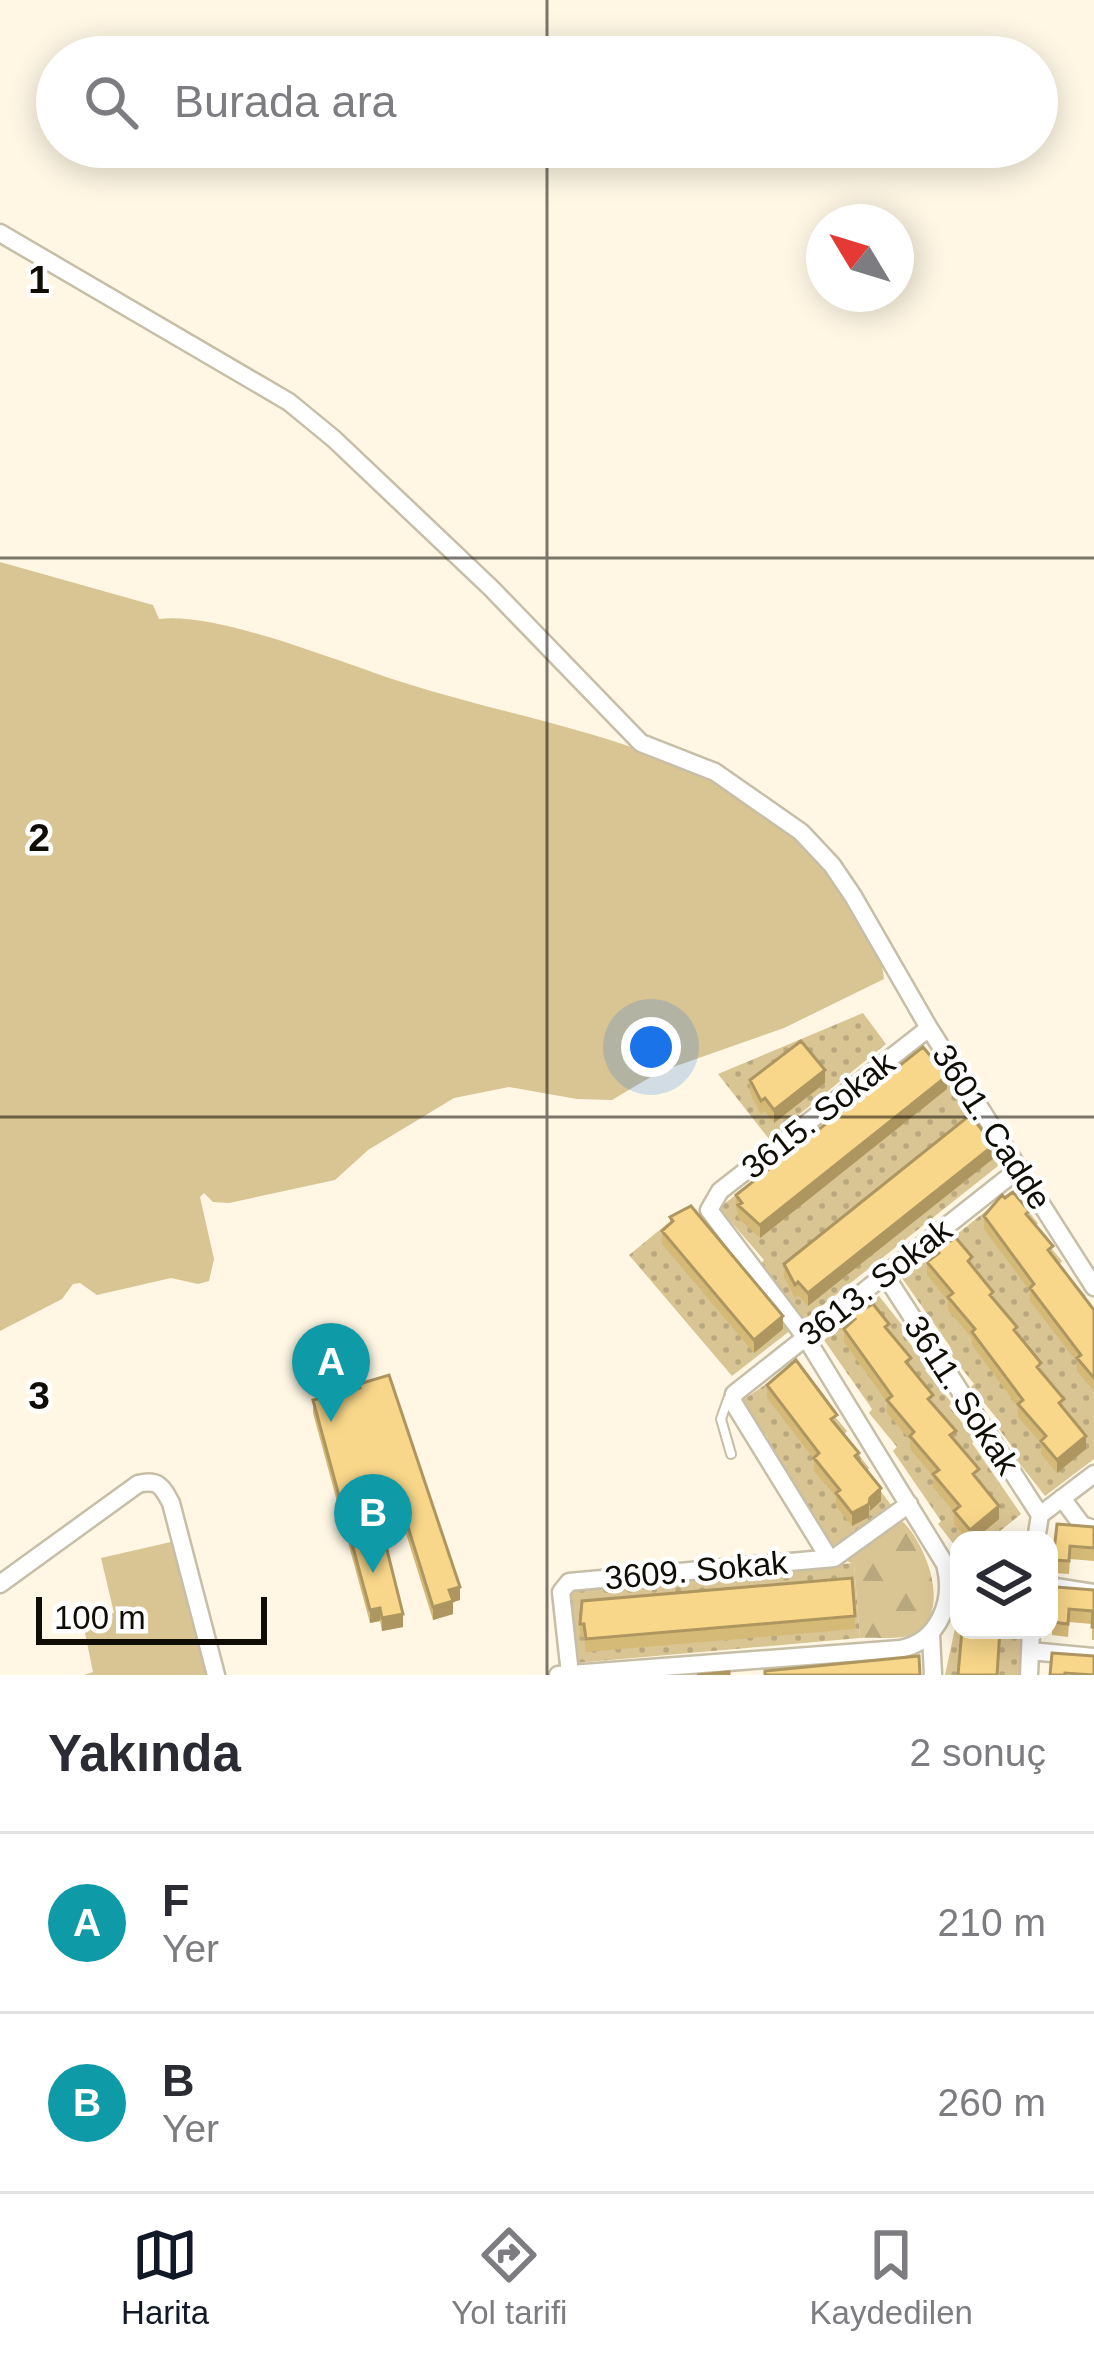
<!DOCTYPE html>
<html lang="tr">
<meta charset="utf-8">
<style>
:root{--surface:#fff;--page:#f7f7f7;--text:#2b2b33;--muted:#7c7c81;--line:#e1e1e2;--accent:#111827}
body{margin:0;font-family:Arial,sans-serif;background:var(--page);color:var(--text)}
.controls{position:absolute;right:36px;bottom:36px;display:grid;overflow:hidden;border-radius:24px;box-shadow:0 6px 30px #0003}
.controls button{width:108px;height:108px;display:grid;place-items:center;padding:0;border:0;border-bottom:3px solid var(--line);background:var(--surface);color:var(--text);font:60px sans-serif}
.compass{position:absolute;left:806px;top:204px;width:108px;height:108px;border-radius:50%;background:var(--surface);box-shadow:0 6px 30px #0003;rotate:308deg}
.scale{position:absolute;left:36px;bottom:30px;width:231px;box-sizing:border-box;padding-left:12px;border:6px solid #100d06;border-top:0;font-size:33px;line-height:42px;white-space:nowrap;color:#100d06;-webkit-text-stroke:9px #fff;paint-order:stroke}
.you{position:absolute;left:651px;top:1047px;width:42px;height:42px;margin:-30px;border:9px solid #fff;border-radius:50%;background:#1a73e8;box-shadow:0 0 0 18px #1a73e833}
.badge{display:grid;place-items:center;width:78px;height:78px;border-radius:50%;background:var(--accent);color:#fff;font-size:39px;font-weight:700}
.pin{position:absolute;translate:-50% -99px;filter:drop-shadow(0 3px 6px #0008)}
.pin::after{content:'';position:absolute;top:63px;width:42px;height:36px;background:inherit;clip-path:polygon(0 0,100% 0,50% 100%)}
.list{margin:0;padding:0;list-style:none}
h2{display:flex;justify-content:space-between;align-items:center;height:156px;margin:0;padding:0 48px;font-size:51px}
h2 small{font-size:39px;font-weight:400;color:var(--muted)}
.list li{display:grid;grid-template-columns:78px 1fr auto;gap:36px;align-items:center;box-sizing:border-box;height:180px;padding:0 48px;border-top:3px solid var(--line)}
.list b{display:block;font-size:45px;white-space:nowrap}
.list p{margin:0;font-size:39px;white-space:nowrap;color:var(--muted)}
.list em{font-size:39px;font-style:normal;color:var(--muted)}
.icon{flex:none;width:66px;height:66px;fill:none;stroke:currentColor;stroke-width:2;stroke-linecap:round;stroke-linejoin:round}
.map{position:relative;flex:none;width:1094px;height:1675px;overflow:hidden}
.search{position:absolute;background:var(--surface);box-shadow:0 6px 30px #0003;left:36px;right:36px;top:36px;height:132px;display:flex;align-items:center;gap:30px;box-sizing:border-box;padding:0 42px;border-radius:66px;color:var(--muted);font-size:45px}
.sheet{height:516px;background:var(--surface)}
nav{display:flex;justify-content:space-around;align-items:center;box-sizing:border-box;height:168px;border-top:3px solid var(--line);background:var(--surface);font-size:33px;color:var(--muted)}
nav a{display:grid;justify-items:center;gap:6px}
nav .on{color:var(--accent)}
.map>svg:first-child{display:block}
</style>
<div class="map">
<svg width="1094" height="1675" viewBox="0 0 1094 1675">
<defs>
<pattern id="forest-firs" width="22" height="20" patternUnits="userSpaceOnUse" patternTransform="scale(3)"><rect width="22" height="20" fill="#d9c493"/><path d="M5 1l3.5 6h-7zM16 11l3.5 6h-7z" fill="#b9a77d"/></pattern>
<pattern id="garden-dots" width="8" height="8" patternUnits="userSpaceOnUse" patternTransform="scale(3)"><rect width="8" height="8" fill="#d9c493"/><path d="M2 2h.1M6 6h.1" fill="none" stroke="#b9a77d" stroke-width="1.8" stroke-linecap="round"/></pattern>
</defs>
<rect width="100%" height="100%" fill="#fff7e4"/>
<path fill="#d9c493" d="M0,562l153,43 6,14c59,-8 184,45 246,64 159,51 340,63 441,215 20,31 34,42 38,81l-100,49 -125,44 -47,28 -35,-1 -68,-12 -55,11 -86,52 -33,30 -106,23 -16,-1 -9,-9 -4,4 14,62 -5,22 -11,3 -27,-6 -74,17 -17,-12 -7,1 -11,15 -62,32z
M175,1541l32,134h-123l9,-3 -11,-54 32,-5 -13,-55z"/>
<path fill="url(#forest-firs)" d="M901,1520c24,21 51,89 16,112 -13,9 -41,5 -57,6l-6,-74 -10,-4z"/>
<path fill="url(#garden-dots)" d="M863,1013l23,31 -117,95 -51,-65z
M922,1048l43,54 -4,4 42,56 -199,158 -45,-55 5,-5 -45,-52z
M1011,1191l27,32 -4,5 28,33 -3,4 27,31 -5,4 13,16v143l-49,37 -29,-37 3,-3 -23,-31 3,-4 -28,-34 3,-3 -26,-33 3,-3 -49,-70z
M689,1206l102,124 -59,46 -103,-121z
M879,1296l27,34 -4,4 27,32 -4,4 27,33 -3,3 27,34 -4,3 49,71 -32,26h-30v11l-21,-27 3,-3 -48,-70 4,-4 -28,-34 3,-4 -48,-69z
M797,1363l27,32 -4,4 27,32 -3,4 25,33 -3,4 26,34 -56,44 -48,-72 2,-3 -25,-34 3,-3 -28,-36z
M854,1563l6,75 -284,25 -8,-74z
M959,1610v20h66l-2,45h-78z"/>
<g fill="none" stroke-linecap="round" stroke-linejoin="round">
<defs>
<path id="service" d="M728,1399l-7,20 10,35"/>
<path id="minor" d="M0,233l289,169 45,37 157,149 150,155 74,29 86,60 31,33 21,31 76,132 165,259
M885,1275l155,240
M1062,1498l20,27 12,4
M1040,1515l54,-41
M1036,1540l4,-25
M829,1558l-96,-156 1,-8 286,-226
M0,1584l138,-100c20,-5 24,2 33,19l45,172
M1049,1586l45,7
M931,1634l2,41
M1030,1651l64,6
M570,1674l-9,-82 8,-10 265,-24 75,-54
M558,1675l342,-26c39,-7 55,-49 45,-85l-139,-226 -97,-128 11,-19 209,-163
M1029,1675l2,-45"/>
</defs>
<use href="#service" stroke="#c7bea7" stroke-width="12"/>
<use href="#minor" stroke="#c7bea7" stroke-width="21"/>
<use href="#service" stroke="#fff" stroke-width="8"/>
<use href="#minor" stroke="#fff" stroke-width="16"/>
</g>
<path fill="#d5b977" d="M750,1080l75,3 -51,40 -9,-12 -4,3 -11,-21z
M947,1089l-187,149 -22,-20v-6l-2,-4v-13z
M994,1158l-186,148 -10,-11 -3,3 -11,-21v-13z
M1005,1198l24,19 24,39 41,54v81l-17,-20v-9l-47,-61v-10l-46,-62v-13z
M670,1217l113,112 -29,24 -92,-109v-13l8,-8z
M936,1249l36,18 69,105 45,77 -29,24 -16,-19v-11l-23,-26v-10l-46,-62v-7l-24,-28v-9l-21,-26v-13l9,-7z
M852,1316l37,16 67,110 43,77 -25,21h-7l-13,-16v-12l-21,-25v-11l-23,-27v-9l-23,-27v-11l-43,-60v-13l8,-7z
M767,1385l70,41 44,75 -11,10 -1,6 -17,9 -16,-20v-9l-22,-26v-12l-47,-61z
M359,1388l101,212 -7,2v12l-20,6 -35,-112 -20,6 25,113 -21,4 -2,-10 -10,2 -57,-210v-13z
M1094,1527v34l-24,-2 -1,15 -16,-1v-13z
M1094,1590v50h-2v-16l-23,-2 -1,15 -16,-2v-13z
M855,1616v13l-269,23 -2,-15h-4v-13z"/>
<path fill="#ae9661" d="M825,1070v13l-51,40v-13z
M947,1076v13l-187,149v-13z
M994,1145v13l-186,148v-13z
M783,1316v13l-29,24v-13z
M1086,1436v13l-29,24v-13z
M881,1488v13l-11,10v-13z
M398,1495v13l-23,7v-13z
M869,1504v13l-17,9v-13z
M999,1506v13l-25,21h-4v-10z
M460,1587v13l-7,2v12l-20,6v-13l16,-17z
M380,1608v13l-10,2v-13z
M403,1614v13l-21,4v-13z"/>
<path fill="#f8d78a" stroke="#ae9661" stroke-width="3" d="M801,1041l24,29 -51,40 -9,-12 -4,3 -11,-21z
M923,1047l24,29 -187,149 -22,-20 4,-2 -6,-8z
M970,1115l24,30 -186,148 -10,-11 -3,3 -11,-21z
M1013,1192l16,19 -3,3 27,32 -5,4 46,60v68l-17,-20 4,-3 -51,-67 4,-4 -50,-68 18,-21 3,3z
M691,1206l92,110 -29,24 -92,-109 11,-10 -3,-4z
M956,1238l16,19 -4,4 25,31 -3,3 27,32 -3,3 27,33 -4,4 27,32 -5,4 27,33 -29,24 -16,-19 5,-5 -28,-32 5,-4 -51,-68 3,-3 -27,-32 5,-4 -26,-31 12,-9 -3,-4z
M873,1304l16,20 -4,3 26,31 -5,4 27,33 -5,4 28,32 -6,4 29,34 -6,5 26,32 -29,24 -16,-19 6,-5 -27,-32 6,-4 -29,-34 4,-4 -27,-32 5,-4 -48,-67 11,-10 -3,-3z
M796,1360l41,55 -6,4 28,34 -4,3 26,32 -11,10 -1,6 -17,9 -16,-20 4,-3 -26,-32 5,-5 -52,-68z
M389,1375l71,212 -11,3 4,11 -20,6 -35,-112 -23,7 28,112 -21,4 -2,-10 -10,2 -57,-210 47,-12 -1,-4z
M1057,1524l37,3v21l-24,-2 -1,15 -16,-1z
M852,1578l3,38 -269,23 -2,-15h-4l2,-23z
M1056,1587l38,3v37h-2l1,-16 -24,-2 -1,15 -16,-2z
M962,1630h38l-3,45h-39z
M1052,1653l42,3v19l-29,-2v2h-15z
M919,1656l1,19h-155v-4z
M729,1672v3h-32z"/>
<path fill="none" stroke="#100d06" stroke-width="3" stroke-opacity="0.55" d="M547,0v57M547,147v1528M0,558h1094M0,1117h1094"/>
<g text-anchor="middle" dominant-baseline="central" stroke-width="9" stroke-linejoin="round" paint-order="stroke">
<g font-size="33" fill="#100d06" stroke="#fff">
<text transform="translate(818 1115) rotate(-38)">3615. Sokak</text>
<text transform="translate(992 1127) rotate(57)">3601. Cadde</text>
<text transform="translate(875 1282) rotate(-38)">3613. Sokak</text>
<text transform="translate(962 1395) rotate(57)">3611. Sokak</text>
<text transform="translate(696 1570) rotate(-5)">3609. Sokak</text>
</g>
</g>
<g font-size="39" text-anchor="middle" font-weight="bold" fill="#100d06" stroke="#fff" stroke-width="9" stroke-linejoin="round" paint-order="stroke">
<text x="39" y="293">1</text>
<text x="39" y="851">2</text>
<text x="39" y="1409">3</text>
</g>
</svg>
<div class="controls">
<button><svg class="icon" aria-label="layers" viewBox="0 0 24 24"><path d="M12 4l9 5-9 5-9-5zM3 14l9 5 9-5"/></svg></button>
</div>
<svg class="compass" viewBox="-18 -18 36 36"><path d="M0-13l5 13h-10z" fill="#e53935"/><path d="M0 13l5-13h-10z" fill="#7c7c81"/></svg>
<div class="scale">100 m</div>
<div class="you"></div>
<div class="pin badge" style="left:331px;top:1422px;background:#0f9aa8">A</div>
<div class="pin badge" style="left:373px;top:1573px;background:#0f9aa8">B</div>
<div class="search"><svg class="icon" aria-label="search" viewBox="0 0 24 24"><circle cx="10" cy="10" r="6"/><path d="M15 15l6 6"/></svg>Burada ara</div>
</div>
<section class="sheet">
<h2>Yakında<small>2 sonuç</small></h2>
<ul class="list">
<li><span class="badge" style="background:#0f9aa8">A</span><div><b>F</b><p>Yer</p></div><em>210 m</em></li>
<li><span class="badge" style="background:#0f9aa8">B</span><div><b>B</b><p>Yer</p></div><em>260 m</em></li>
</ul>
</section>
<nav>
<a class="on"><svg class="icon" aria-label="map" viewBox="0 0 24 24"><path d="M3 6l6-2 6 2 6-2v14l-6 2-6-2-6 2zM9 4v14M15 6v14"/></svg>Harita</a>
<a><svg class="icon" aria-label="directions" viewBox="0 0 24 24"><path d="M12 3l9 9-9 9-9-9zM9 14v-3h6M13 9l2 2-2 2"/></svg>Yol tarifi</a>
<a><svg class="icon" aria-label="saved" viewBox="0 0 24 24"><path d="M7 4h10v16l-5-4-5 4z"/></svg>Kaydedilen</a>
</nav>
